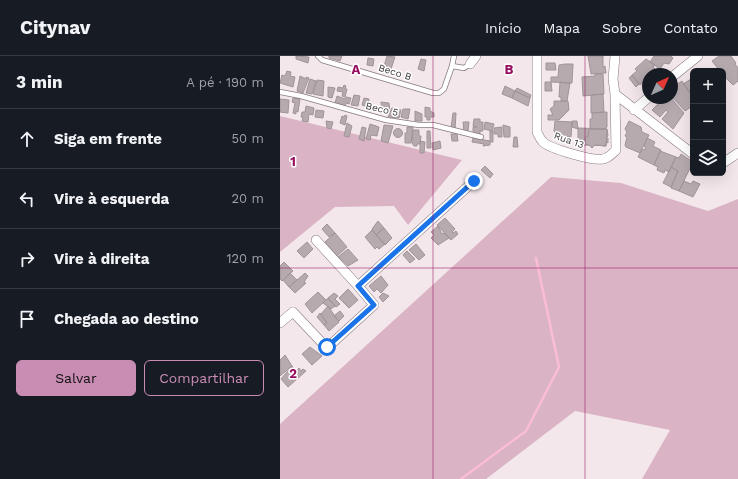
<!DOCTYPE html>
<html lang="pt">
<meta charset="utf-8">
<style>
:root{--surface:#171b24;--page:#20242c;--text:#f1f3f6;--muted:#9ea1a6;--line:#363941;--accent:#c98cb3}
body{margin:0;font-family:"Work Sans",sans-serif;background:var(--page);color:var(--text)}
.controls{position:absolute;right:12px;top:12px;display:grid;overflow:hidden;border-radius:6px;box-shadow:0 4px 16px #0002}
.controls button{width:36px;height:36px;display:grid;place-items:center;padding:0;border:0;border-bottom:1px solid var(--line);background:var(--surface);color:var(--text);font:20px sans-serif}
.compass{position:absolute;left:362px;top:12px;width:36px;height:36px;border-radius:50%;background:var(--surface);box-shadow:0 4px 16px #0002;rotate:45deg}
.stop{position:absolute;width:12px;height:12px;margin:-9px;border:3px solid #1a73e8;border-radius:50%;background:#fff}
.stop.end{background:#1a73e8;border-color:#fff;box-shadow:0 1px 4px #0008}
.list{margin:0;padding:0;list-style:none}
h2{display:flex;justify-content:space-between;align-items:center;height:52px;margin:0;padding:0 16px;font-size:17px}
h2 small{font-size:13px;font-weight:400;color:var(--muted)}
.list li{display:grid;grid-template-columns:26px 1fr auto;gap:12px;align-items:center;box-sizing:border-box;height:60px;padding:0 16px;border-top:1px solid var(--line)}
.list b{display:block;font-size:15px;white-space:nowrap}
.list em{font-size:13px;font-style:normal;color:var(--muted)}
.actions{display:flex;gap:8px;padding:12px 16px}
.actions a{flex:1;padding:9px 0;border:1px solid var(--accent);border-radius:6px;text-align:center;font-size:14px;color:var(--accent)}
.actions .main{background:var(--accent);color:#111}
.icon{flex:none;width:22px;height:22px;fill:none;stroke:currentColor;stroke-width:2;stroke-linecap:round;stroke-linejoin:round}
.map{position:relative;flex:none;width:458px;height:423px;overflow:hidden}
header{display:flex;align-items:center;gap:24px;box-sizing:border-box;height:56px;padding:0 20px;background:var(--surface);border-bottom:1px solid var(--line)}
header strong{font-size:19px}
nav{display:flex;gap:22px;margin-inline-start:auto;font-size:14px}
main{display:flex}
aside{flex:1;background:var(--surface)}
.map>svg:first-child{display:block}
</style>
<header>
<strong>Citynav</strong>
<nav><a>Início</a><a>Mapa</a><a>Sobre</a><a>Contato</a></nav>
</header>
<main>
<aside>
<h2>3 min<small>A pé · 190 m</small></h2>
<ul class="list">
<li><svg class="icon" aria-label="ahead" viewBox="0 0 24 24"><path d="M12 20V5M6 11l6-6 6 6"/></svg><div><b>Siga em frente</b></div><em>50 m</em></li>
<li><svg class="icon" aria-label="left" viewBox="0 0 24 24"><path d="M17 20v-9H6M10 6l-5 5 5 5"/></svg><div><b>Vire à esquerda</b></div><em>20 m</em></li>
<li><svg class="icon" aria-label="right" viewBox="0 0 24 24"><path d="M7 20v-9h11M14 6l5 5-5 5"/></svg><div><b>Vire à direita</b></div><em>120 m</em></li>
<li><svg class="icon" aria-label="arrive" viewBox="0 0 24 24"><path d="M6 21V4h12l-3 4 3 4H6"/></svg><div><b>Chegada ao destino</b></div></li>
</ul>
<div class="actions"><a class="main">Salvar</a><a>Compartilhar</a></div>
</aside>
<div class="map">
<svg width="458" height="423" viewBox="0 0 458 423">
<rect width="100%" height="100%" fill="#f4e7ec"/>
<path fill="#dab4c4" d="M0,60l182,44 -54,65 -14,-19 -59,1 -55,45z
M271,121l70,6 87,28 30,-12v280h-96l28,-49 -95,-19 -89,68h-206v-55z"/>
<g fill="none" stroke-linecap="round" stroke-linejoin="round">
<path stroke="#fbbcd7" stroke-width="2.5" d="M181,423l65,-48 33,-64 -23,-109"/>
</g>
<path fill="#b6aaaf" stroke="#a09499" d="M16,0l13,1 -1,6 -12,-4z
M49,0h13l-2,5 -11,-3z
M107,0l8,1 -4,12 -7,-3z
M308,0h15v11l2,-1 1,7 -15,1z
M374,0h17l2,2 -4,6 -5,-1 -4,6 -10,-7z
M439,0h12l5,7 -1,1 3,4v13l-5,4 -10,-10v-4h-3l-8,-10z
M88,2l6,1 -1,7 -6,-1z
M141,3l5,1 -2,11 -6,-2z
M366,3l9,6 -2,2 4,4 -4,3h-5v4l-8,7 -8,-10 5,-4 -2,-2z
M266,7h9l1,7h-10z
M285,8h8l-1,19 -21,-1v-5h7l1,-12z
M7,15l4,1 -1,4 5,1 -2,10 -13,-4 2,-8 3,1z
M315,18h8l1,20 -21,2 -1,-19 13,-1z
M352,19l7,9 -3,3 -7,-9z
M20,20l6,3v-2l3,1 -6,15 -6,-2z
M30,23l6,2 -4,13 -6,-1z
M411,23h2v18l-4,-6h1l-7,-7z
M37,24l7,1 -1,15 -10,-2z
M402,25l11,17v13l-2,-4 -6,4 -13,-14v-5l3,-2 -2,-3z
M265,26h6l1,9h-7z
M280,26l10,1 -3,18h-6v-4h-2z
M64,29l2,1 -1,3h2l-2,8 -3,-1 1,-4 -6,-1 1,-4 5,1z
M225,30l10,5 -3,7 -10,-4z
M48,31l7,1 -3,10 -4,-1z
M237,32l14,7 -1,3 -15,-7z
M235,35l15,7 -2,8 -16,-8z
M323,38l1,18 -13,1v-18z
M74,39l6,1 -2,10 -7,-1z
M57,40l8,3 1,-2 5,1 -2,6 -3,-1 -1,3 -10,-3z
M13,42l7,1 -2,13 -2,-1v3l-3,-1 2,-10 -3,-1z
M84,42l5,1 -1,8 -6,-2z
M384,42h7l13,15 -11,16 -11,-10 6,-7 -2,-2 -6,7 -8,-7z
M0,43l9,1 -1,13 -8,-1z
M274,45h14l1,9 -10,10h-11v-5h5l-3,-6 4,-3z
M101,46l8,1 1,9h-8z
M26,50l8,2 -1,7 -4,-1 -1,8 -6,-1 1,-4h-2l1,-5h3z
M145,51l5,1v3l4,2v4h-4v3h-3v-3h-2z
M112,52l9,2 -2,8 -11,-1z
M123,53h7l-2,10 -7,-2z
M36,54l8,1 -1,7 -8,-1z
M135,55l7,3v7h-7z
M327,56v15l-2,2h-15v-10h2v-6z
M173,57h3l-1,17 -4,-2z
M65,59l2,1 -2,9 -5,-2 2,-7 2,1z
M194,63h6v3h3v9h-3v3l-7,-1v-6h4l-4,-1z
M46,65l7,1 -2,7 -4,-1z
M275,65l17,1 -1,15h-8l-2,3 -7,-9z
M292,65h5l1,8 -6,-2z
M349,65l12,6 1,5 7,3 -9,18 -14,-6 -1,-2 2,-8 -2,-1 2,-4 -2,-3z
M183,66h6l-1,9 -4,1z
M205,66l9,2 -2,7 -8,-2z
M67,67l5,3 -3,11 -5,-1z
M90,68l9,3 -2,9 -6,-1 -1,5 -4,-1z
M104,69l9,1 -5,17 -7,-2z
M223,69l7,2v10h-6z
M82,71l4,1 -2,13 -5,-2z
M127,71h6l-2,16h-6v-10h2z
M222,71v10h-4v-3h-4v-6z
M298,72l29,1 1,7 -2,2h2v5l-2,-1v4l-11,-1 -3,3 -3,-3h-5v-5h-6z
M113.5 77a4.5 4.5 0 1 1 9 0a4.5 4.5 0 1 1-9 0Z
M309,73h18l-1,17 -11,-1 -3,3 -3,-3h-4v-8h3z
M133,74h6v6h2l-1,8h-3v2h-3l-2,-3z
M147,75h3l1,17h-4z
M210,75h3v11h-3z
M171,78h6l1,7h-6z
M234,81h3l1,10h-5z
M193,82l17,3v4l-7,1 1,-2 -12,-2z
M367,82l8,4 -2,4 8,4 -7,15 -16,-8 4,-8 2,1 2,-3 -2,-1z
M140,85l5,1 -1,11h-4z
M160,85l1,7 -8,2 -1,-7z
M380,95l16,6 -7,15 -4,-2 -1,3 -7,-3 1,-3 -4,-2z
M401,98l12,8 -14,29 -8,-3 7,-17 -7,-4 5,-10 3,1z
M205,110l8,8 -3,4 -9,-8z
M391,111l7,4 -7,16 -8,-4z
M404,125l7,3 2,-3 7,3 -7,13 -14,-6z
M165,162l10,11 -3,3 1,1 3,-2 2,3 -7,6 -14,-15z
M98,165l6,7 -8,7 -4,-6z
M47,168l8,9 -6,4 -7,-8z
M158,170l4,8 3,-1 4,5 -11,7 -7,-7 3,-3 -3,-3z
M104,172l8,10 -7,7 -9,-10z
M92,174l13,14 -6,5 -2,-2 -2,2 -10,-12z
M55,177l12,14 -10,9 -12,-14z
M27,186l6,7 -9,9 -7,-7z
M136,188l9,11 -6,5 -10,-10z
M68,193l10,11 -10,6 -10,-9z
M127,195l8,8 -5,4 -7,-8z
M4,206l9,9 -11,10 -2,-2v-13z
M10,217l7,7 -8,7 -6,-7z
M25,217l3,3 -4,6 2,1 -11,10 -6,-6z
M101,220l7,9 -7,8 -4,-4 -3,3 -5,-6z
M68,233l10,11 -9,8 -10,-10z
M38,236l8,8 -14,13 -7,-9z
M54,237l4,3 -3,3 5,5 -4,3 -8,-9z
M103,237l6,3 -6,6 -4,-5z
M48,242l7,8 -4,3 -8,-6z
M48,250l11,16 -10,9 -5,-6 3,-2 -6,-9z
M60,255l4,5 -5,5 -5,-5z
M40,257l7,10 -3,2 -7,-8z
M30,291l12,9 -10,9 -10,-11z
M5,299l7,11 -12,10v-16z
M12,310l4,5 3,-3 2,3 2,-2 3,2 -18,16 -7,-8z"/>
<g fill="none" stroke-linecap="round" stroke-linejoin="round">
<defs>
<path id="service" d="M38,0l4,4 111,33h6l5,-4 8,-23
M174,0l-2,10 12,2 6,-4
M0,36l21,4 85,24 33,5h14l48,12"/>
<path id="minor" d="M257,0v76c2,4 3,7 6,10 8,7 49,19 60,17 6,-1 9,-5 13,-9l-1,-56
M335,0l-2,23 2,15 78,60
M190,8l6,-8
M392,21l26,-21
M354,54l14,-12
M443,107l15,-10
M36,184l42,46
M0,267l13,-11 32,34h4l45,-41 -16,-19 116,-105"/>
</defs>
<use href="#service" stroke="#85797e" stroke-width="6"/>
<use href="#minor" stroke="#85797e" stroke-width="10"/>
<use href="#service" stroke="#fff" stroke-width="4.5"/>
<use href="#minor" stroke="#fff" stroke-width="9"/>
</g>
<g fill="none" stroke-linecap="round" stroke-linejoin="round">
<path stroke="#1a73e8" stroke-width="5" d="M47,291l47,-42 -16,-19 116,-105"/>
</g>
<path fill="none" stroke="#980e61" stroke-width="1" stroke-opacity="0.55" d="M153,0v423M305,0v423M0,212h458"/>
<g text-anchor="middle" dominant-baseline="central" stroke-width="3" stroke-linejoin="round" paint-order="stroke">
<g font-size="10" fill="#3e393b" stroke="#fff">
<text transform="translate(115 16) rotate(17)">Beco B</text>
<text transform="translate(102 53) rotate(13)">Beco 5</text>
<text transform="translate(289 84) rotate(19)">Rua 13</text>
</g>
</g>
<g font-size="13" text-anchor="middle" font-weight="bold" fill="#980e61" stroke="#fff" stroke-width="3" stroke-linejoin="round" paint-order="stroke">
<text x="76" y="18">A</text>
<text x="229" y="18">B</text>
<text x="13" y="110">1</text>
<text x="13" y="322">2</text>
</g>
</svg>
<div class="controls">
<button>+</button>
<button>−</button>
<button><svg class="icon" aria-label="layers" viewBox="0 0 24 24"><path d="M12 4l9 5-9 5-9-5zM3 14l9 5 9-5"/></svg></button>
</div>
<svg class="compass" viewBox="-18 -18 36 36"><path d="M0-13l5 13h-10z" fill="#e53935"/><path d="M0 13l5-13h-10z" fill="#9ea1a6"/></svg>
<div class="stop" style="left:47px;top:291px"></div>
<div class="stop end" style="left:194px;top:125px"></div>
</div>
</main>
